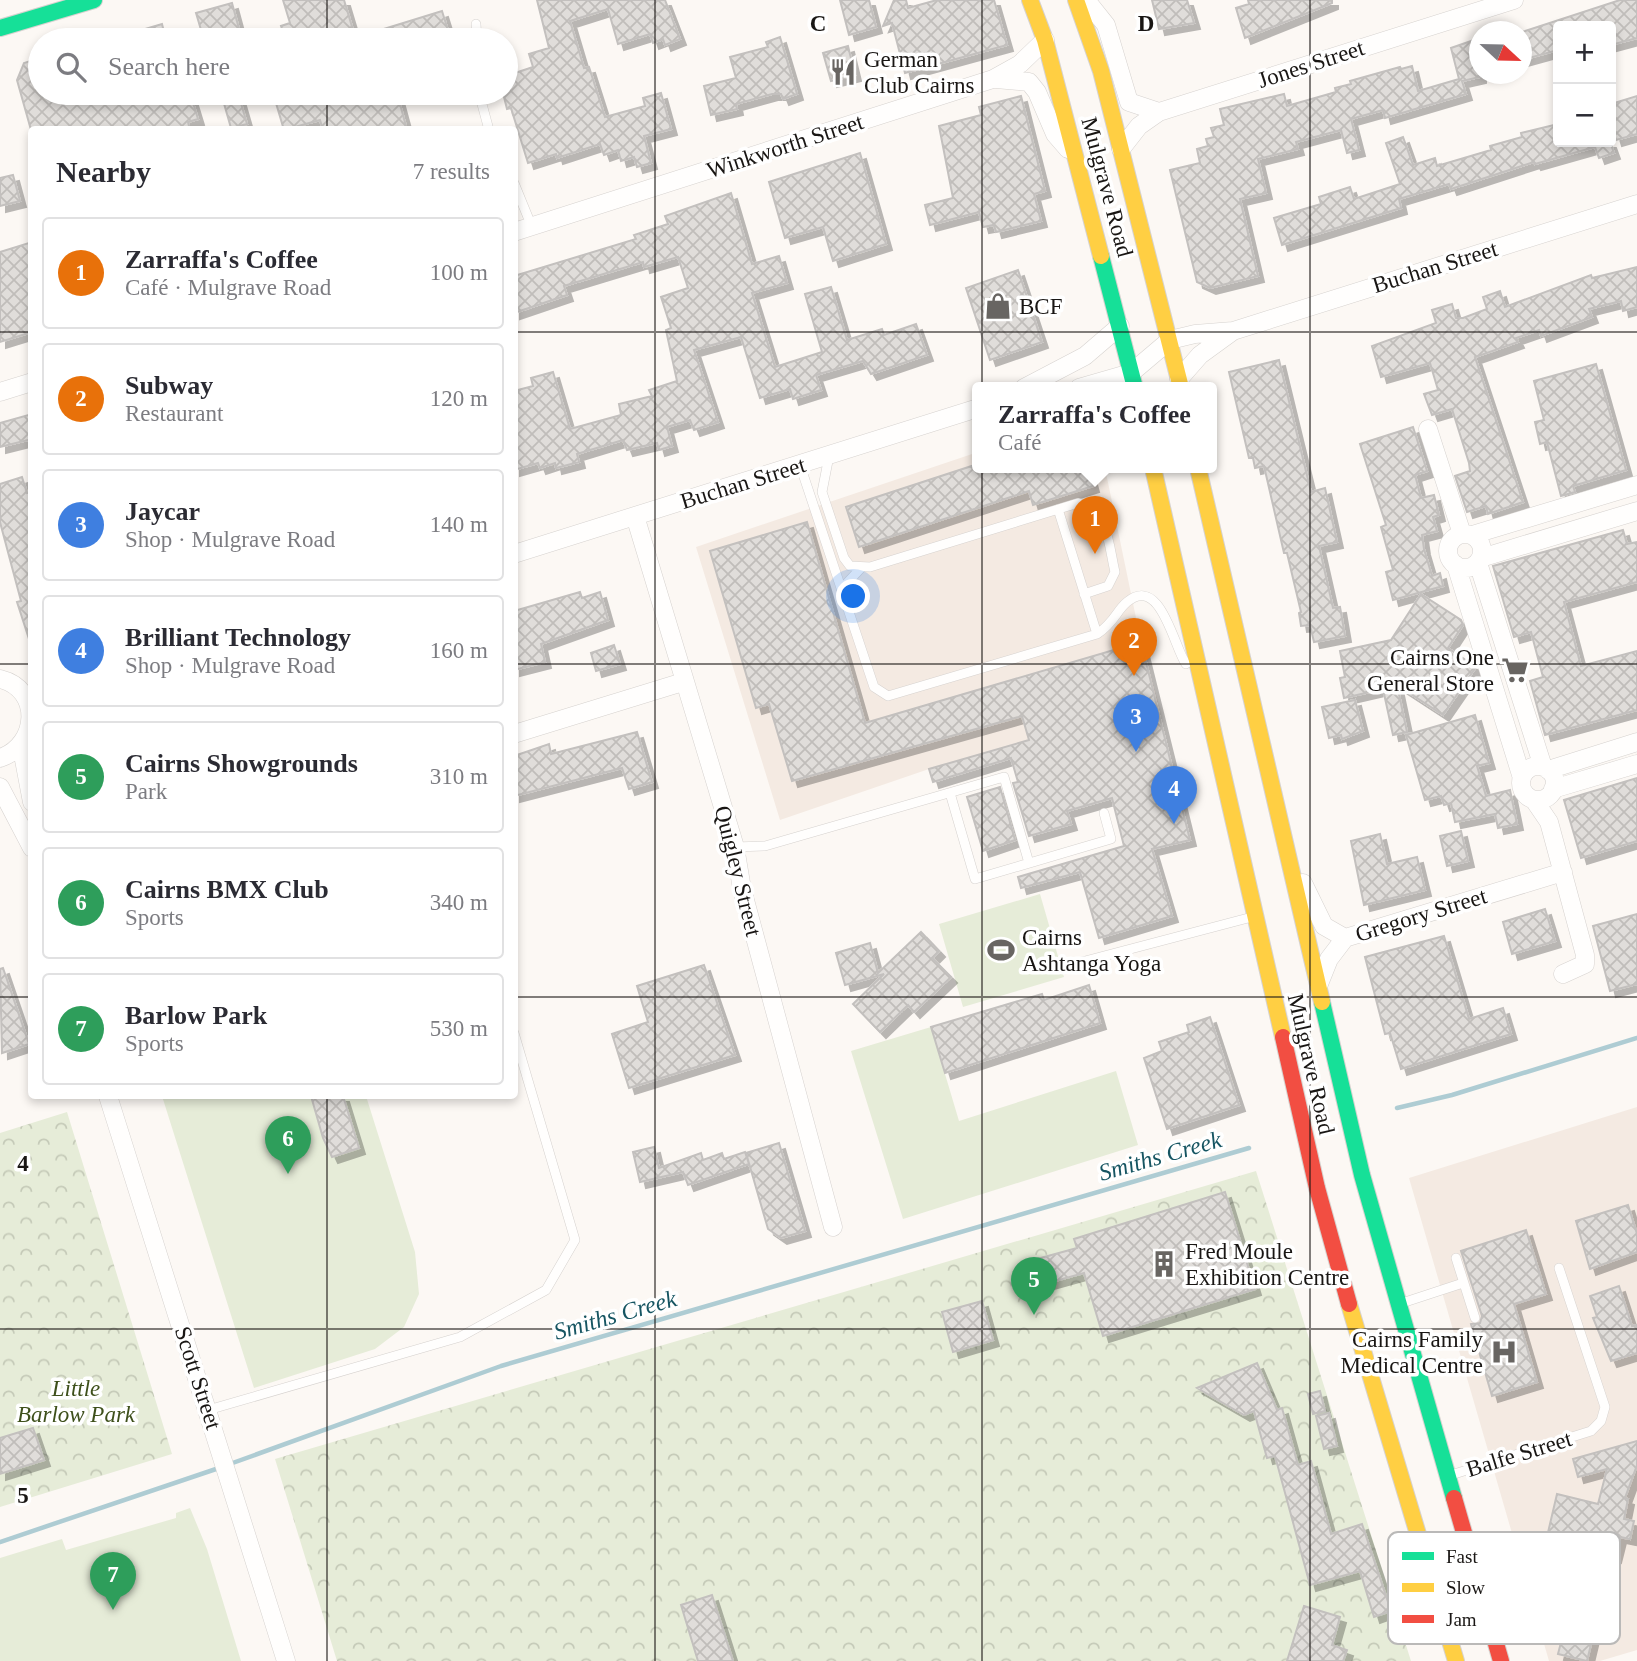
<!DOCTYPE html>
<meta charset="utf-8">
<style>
:root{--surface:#fff;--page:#f2f2f3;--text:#2b2b33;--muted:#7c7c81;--line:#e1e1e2;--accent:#686562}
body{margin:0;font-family:Georgia,serif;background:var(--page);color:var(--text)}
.controls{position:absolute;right:21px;top:21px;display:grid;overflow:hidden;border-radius:7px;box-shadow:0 4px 10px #0003}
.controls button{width:63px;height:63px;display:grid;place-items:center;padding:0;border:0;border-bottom:2px solid var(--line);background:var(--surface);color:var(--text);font:35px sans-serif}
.compass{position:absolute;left:1469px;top:21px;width:63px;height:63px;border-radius:50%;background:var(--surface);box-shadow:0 4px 10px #0003;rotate:112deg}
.you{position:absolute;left:854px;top:597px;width:24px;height:24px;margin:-18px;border:5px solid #fff;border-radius:50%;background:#1a73e8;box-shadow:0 0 0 10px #1a73e833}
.badge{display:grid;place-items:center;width:46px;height:46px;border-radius:50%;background:var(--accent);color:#fff;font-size:23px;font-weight:700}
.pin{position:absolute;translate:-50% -58px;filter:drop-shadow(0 2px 4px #0008)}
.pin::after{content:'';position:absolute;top:37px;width:24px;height:21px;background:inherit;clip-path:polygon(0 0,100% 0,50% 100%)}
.popup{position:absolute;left:972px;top:382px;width:245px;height:91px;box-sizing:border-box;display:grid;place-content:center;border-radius:7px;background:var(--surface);filter:drop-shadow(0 2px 5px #0005);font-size:23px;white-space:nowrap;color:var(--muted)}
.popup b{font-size:26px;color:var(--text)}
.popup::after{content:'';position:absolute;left:50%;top:100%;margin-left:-14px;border:14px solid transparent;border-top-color:var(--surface)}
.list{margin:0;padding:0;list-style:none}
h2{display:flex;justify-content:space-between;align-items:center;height:91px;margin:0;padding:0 28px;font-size:30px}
h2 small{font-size:23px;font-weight:400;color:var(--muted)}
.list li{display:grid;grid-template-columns:46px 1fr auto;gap:21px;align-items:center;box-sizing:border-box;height:112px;margin:0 14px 14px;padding:0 14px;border:2px solid var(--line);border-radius:7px}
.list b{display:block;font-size:26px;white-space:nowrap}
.list p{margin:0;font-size:23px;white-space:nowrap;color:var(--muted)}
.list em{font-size:23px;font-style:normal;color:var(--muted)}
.icon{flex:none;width:38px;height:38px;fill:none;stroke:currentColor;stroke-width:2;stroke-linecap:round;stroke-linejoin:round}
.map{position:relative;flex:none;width:1637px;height:1661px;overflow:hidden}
.search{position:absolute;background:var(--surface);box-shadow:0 4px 10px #0003;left:28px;top:28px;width:490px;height:77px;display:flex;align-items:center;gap:18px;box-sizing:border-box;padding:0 24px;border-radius:38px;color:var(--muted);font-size:26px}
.panel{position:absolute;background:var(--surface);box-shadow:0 4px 10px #0003;left:28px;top:126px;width:490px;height:973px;border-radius:7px}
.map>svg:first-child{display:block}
</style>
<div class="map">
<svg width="1637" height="1661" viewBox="0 0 1637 1661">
<defs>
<pattern id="forest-crowns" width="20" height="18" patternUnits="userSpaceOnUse" patternTransform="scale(1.75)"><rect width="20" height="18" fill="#e6ecd8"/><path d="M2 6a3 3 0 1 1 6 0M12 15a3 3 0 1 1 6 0" fill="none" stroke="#c5cab8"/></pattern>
<pattern id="building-cross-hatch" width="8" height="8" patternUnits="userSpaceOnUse" patternTransform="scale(1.75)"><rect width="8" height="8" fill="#e0ddda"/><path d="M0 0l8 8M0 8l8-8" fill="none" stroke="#c0bdba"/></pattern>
<filter id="shadow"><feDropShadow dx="6" dy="6" stdDeviation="0" flood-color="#0004"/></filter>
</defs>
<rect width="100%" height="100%" fill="#fcf8f4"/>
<path fill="#f4eae2" d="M978,452v16h127l36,174 17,60 -229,67 -149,51 -84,-273z
M1637,1107v543l-37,11h-51l-140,-483z"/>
<path fill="#e6ecd8" d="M1040,894l24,83 -101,30 -24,-83z
M931,1027l28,94 157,-50 22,74 -235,74 -52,-168z
M162,1096h204l49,156 4,42 -15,33 -29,22 -121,39z
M190,1508l17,41 34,112h-241v-103l62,-19 4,11 110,-32v-5z"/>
<path fill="url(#forest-crowns)" d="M67,1112l105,342 -172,53v-374z
M1256,1171l155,490h-1074l-62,-202z"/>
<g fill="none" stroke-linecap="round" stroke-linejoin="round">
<path stroke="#aeccd3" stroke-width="4.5" d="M1397,1108l55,-13 185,-57
M227,1465l274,-99 748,-218
M0,1542l219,-74"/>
</g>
<path fill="url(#building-cross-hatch)" stroke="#c3c0be" stroke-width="2" filter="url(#shadow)" d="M283,0h61l12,40h-70l-5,-14 9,-3z
M537,0h128l15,39 -15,6 -2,-6 -10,4 -3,-9 -32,10 -10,-35 -38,12 14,47 5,-1 16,50 40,-11 -2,-8 18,-5 10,36 -27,7 7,27 -14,4 -3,-10 -13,4 -3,-11 -14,5 -4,-11 -43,14 -1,-4 -28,9 -17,-55 -4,1 -4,-16h3v-17l27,-9 -4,-13 20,-6z
M840,0h29l7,27 -27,8z
M894,0h12l2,8 29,-8h57l13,45 -102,28 -13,-50 -9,3z
M1152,0h35l7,23 -35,6z
M1248,0h84v3l-87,35 -9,-30 13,-4z
M1620,0h17v38l-26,7v-19h-53v24l-36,10v-28z
M232,3l10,37h-38l-8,-27z
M442,11l9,29h-92l-1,-3z
M162,24l4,16h-48v-3z
M780,37l17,57 -14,5 -2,-5h-9l-36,10 1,5 -26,6 -7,-29 32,-8 -6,-21 38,-10 -2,-5z
M1480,38v39l-18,4 4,13 -81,24 -2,-8 -32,9 8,31 -12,3 -6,-23 -45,12 2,7 -40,10 8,34 -26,6 18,77 -48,12 -13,-6 -27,-112 30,-7 -3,-14 11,-3 -2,-7 8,-2 -3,-9 13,-3 -4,-16 64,-15 3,12 49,-14 -1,-4 16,-4 -1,-3 50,-14 1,2 11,-3 6,25 41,-12 -8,-31z
M848,46l7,29 -24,6 -8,-28z
M40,58v35h150l8,26 -10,3 2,8h-159l-14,-50 7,-17z
M221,93h17l9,31 -16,4z
M273,93h124l10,37h-84l-3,-10 -36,10z
M1021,96l24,95 -11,3 7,27 -45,11 -2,-7 -11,2 -4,-15 -49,13 -5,-20 28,-7 -14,-72 42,-11 -2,-8z
M1637,96v38l-21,6 -5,-16v-20z
M1558,124v18h52l4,11 -15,5 -4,-11 -60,17 -1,-2 -83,27 -2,-5 -50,15 2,9 -119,37 -8,-27 47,-14 -2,-7 31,-10 4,12 46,-15 -14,-41 17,-6 10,28 22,-7 2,8 54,-16 -1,-4 32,-9 -1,-4z
M860,153l26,91 -53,17 -10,-34 -38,11 -16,-56z
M13,175l7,26 -20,5v-28z
M731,193l21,71 27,-8 8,27 -35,10 23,74 47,-15 -17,-58 26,-7 16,53 35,-11 2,6 32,-11 11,31 -56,19 -8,-13 -47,14 5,15 -28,9 -3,-10 -30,9 -19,-61 -47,13 24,72 -24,8 -4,-10 -23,7 5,19 -13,4 -2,-7 -30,7 -4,-10 -46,14 2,8 -23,6 -1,-5 -15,5 -2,-5 -24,7v-79l19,-5 -2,-8 22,-6 17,57 51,-14 -2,-11 33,-8 -3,-6 28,-9 -11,-51 5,-2 -10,-31 27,-9 -10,-31 -34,10 -1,-5 -79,24 3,9 -53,18v-37l122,-37 -2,-4 34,-11 -3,-8z
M32,242v90l-32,10v-90z
M1637,267v40l-14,4 -2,-10 -32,8 3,8 -51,19 -2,-6 -23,8 2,4 -43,15 48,145 -35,12 -2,-8 -19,6 -12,-36 15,-5 -1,-8 -17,-54 -20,6 -8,-21 14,-4 -8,-27 -49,14 -9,-31 64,-23 -4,-13 20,-6 4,14h7l24,-9 -4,-12 17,-6 5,16 86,-32 1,3z
M1018,270l24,72 -52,18 -24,-72z
M1279,360l32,132 14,-4 12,54 -18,4 14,62 7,-1 5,29 -31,6 -4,-17 -9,1 -2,-13 2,-1 -14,-59h-3l-20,-87 -9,2 -2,-10h-4l-20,-86z
M1596,364l30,106 -53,16 2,6 -14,4 -14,-54 -7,2 -5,-22 9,-2 -10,-39z
M32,414v25l-32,8v-24z
M1413,427l14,44 -12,4 6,23 13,-3 5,20 -6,2 4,14 -15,4 2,14 8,27 8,-3 3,13 -50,14 -7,-28 7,-2 -12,-43 5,-2 -26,-81z
M978,464v4h110l5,18 -60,19 -4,-14 -170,56 -13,-40z
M22,477l5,16 5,-1v146l-3,1 -12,-37 4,-1 -21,-79v-38z
M807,522l58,201 276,-81 49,198 -38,9 20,67 -73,22 -19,-66 -59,16 -3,-11 106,-31 -12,-48 -45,13 4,13 -42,12 -16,-53 5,-1 -7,-24 -78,24 -4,-13 100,-29 -7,-24 -230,65 -23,-77 -13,4 -46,-157z
M1623,530l4,14 10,-2v40l-73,20 17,64 56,-15v59l-92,25 -15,-54 13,-4 -12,-45 -17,5 -21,-71z
M580,592l2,6 18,-6 8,28 -67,24 4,18 -31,8v-59z
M1421,594l40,26 2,5 -15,23 28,19 -33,48 -46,-30 10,47 -14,3 -10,-46 -39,9 -4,-20 5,-1 -5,-26 51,-11z
M614,645l6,19 -24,7 -5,-18z
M1355,700l8,31 -21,8 -1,-4 -12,3 -7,-31z
M1475,715l14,48 -12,3 9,30 24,-6 7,34 -19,4 -3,-14 -40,8 -4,-19 -7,2 -3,-9 -16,4 -19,-65z
M637,732l15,50 -23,7 -7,-21 -108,28v-40l35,-12 2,10z
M1637,778v63l-56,17 -17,-58z
M1000,787l15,53 -32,11 -16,-54z
M1461,831l7,30 -21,5 -7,-30z
M1380,834l7,30 30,-7 8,33 -61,15 -13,-64z
M1545,909l10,32 -43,13 -9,-32z
M1637,914v70l-27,7 -17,-65z
M921,932l18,19 -7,7 19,19 -37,35 -6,-7 -28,27 -27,-28 31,-30 -39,11 -9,-32 34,-10 8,30z
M1444,936l25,83 34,-11 8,26 -110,35 -11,-36 -5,1 -20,-77z
M704,965l31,90 -106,33 -17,-54 36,-12 -11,-36z
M3,968l26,76 -27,9 -2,-84z
M1089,985l11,38 -155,50 -14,-46 111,-33 2,6z
M1210,1017l29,88 -72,24 -23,-71 18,-7 -3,-9 30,-10 -2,-7z
M311,1096h32l16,52 -27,9 -9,-19z
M779,1143l26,88 -24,7 -13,-9 -22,-76z
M654,1147l5,21 42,-15 2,7 19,-7 2,6 21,-7 4,12 -61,21 -5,-13 -43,10 -7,-30z
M1225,1192l30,97 -152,47 -19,-63 -43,12 -1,-6 -9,2 -5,-19 51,-14 -3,-9z
M1628,1205l9,29v18l-47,17 -14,-48z
M1526,1230l20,64 -32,10 23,78 -45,14 -21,-72 9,-1 2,-7 -21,-65z
M1619,1286l13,40 5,-1v28l-26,8 -18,-43 4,-1 -7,-21z
M982,1301l11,39 -40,12 -11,-40z
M1257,1363l20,47 5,-2 16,57 13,-4 20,73 31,-10 29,87 -17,6 -14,-46 -50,14 -35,-129 -8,2 -13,-47 -10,4 -47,-27z
M1320,1391l5,20 -12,3 -5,-20z
M1329,1413l8,33 -13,3 -8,-33z
M33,1428l11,32 -44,14v-36z
M1637,1441v24l-12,33 3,1 -4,20 10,2 -4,18 -10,-2 -5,20 -22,-5 -17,62 21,5 -10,42 -29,-7 8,-31 -24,-6 18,-73 -14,-3 11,-47 41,10 9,-35 -29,8 -5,-18z
M712,1595l21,66h-35l-17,-56z
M1304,1606l36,11 -8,28 15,5 -4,11h-56z"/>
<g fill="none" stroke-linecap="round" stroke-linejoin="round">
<defs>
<path id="lane" d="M476,24l1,16
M479,93l10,37
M514,183l18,44
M829,456l-7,36 22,66 6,8 20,1 208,-64c30,3 31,45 37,69l-7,14 -24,8
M800,465l74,222 14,9 209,-62c18,-12 19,-23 30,-32 34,-28 47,46 59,62
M1058,509l39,125
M844,596l2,-12 15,-16
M950,793l25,86 136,-40 -7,-26
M735,847l30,-1 239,-69 25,86
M1066,966l186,-49
M1456,1258l19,60
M1402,1303l61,-20
M208,1410l252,-73 86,-47 29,-50 -61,-207
M1451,1475l140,-44 10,-10 4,-14 -46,-139"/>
<path id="street" d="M1086,0l20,25 23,77 30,10
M996,79l33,3 8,10 18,42 13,15
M1121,149l18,-23 20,-14 355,-112
M514,232l479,-153 27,-15 25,-24
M1179,379l21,-24 33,-24
M1024,388l61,-32 35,-30
M1079,388l52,-15 39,-33 25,-6 38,-3 404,-127
M0,392l32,-10
M1428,429l34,105
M635,516l100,331 7,42 91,338
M1448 551a17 17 0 1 1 34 0a17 17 0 1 1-34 0Z
M1472,535l165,-50
M514,554l464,-146
M1481,558l156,-47
M1478,563l65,204
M1456,565l66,213
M0,679c42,10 39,66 0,79
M514,734l169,-52
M21,744l11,58
M1521 783a17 17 0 1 1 34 0a17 17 0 1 1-34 0Z
M1548,770l89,-28
M0,787l32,61
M1553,789l84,-25
M1534,800l15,22 36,133v9l-22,10
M1303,883l21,43 21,12
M1319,984l10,-25 16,-21 218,-66
M108,1096l178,565"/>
<path id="fast" d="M0,28l94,-28
M1101,256l34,132
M1322,1002l40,173 92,323"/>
<path id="slow" d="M1030,0l15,40 56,216
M1076,0l25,71 80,317
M1153,468l130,569
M1198,468l124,534
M1349,1304l107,357"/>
<path id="jam" d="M1283,1037l34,151 32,116
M1454,1498l47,163"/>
</defs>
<use href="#lane" stroke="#d6d2cf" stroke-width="10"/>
<use href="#street" stroke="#d6d2cf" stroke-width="19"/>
<use href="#fast" stroke="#d6d2cf" stroke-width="18"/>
<use href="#slow" stroke="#d6d2cf" stroke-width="18"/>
<use href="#jam" stroke="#d6d2cf" stroke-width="18"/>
<use href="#lane" stroke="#fffefd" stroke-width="9"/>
<use href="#street" stroke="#fffefd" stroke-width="18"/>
<use href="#fast" stroke="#16e098" stroke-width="16"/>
<use href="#slow" stroke="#ffcf43" stroke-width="16"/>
<use href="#jam" stroke="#f24e42" stroke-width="16"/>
</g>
<path fill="none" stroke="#191614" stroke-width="2" stroke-opacity="0.55" d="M327,0v40M655,0v1661M982,0v1661M1310,0v1661M327,93v37M0,332h32M514,332h1123M0,664h32M514,664h1123M0,997h32M514,997h1123M327,1096v565M0,1329h1637"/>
<defs>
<symbol id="restaurant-bare" viewBox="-9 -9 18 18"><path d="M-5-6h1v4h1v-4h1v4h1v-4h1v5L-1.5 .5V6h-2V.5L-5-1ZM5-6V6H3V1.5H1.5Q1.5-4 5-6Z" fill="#686562" stroke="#fff" stroke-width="2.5" paint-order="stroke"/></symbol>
<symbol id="shop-bare" viewBox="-9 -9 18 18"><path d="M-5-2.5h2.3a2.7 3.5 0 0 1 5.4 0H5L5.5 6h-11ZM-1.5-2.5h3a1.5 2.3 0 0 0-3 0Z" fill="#686562" stroke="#fff" stroke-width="2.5" paint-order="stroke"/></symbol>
<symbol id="supermarket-bare" viewBox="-9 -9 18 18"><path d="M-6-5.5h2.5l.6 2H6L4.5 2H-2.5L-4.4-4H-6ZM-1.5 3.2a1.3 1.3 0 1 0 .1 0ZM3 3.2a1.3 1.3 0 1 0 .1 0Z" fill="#686562" stroke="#fff" stroke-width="2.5" paint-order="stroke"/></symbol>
<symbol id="stadium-bare" viewBox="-9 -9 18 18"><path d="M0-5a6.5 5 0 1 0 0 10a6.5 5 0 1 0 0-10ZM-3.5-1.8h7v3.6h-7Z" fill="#686562" stroke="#fff" stroke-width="2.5" paint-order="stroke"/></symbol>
<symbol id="building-bare" viewBox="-9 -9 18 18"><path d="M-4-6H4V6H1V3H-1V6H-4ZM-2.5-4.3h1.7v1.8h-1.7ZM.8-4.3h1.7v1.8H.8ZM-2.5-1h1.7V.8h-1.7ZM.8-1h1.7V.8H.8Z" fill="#686562" stroke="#fff" stroke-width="2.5" paint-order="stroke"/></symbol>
<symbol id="hospital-bare" viewBox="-9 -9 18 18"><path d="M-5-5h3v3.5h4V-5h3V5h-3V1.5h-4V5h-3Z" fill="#686562" stroke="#fff" stroke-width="2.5" paint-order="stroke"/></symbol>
</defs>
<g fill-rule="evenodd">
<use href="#restaurant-bare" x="824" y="53" width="38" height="38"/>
<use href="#shop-bare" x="979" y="287" width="38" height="38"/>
<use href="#supermarket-bare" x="1496" y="651" width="38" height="38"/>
<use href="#stadium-bare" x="982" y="931" width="38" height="38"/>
<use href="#building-bare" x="1145" y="1245" width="38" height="38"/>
<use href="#hospital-bare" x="1485" y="1333" width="38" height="38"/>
</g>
<g text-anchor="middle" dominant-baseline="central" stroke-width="7" stroke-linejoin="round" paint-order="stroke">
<g font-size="23" fill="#191614" stroke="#fff" text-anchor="start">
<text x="864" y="59">German<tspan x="864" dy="26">Club Cairns</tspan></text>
<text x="1019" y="306">BCF</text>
<text x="1494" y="657" text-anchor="end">Cairns One<tspan x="1494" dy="26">General Store</tspan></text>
<text x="1022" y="937">Cairns<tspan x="1022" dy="26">Ashtanga Yoga</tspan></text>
<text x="1185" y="1251">Fred Moule<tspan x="1185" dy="26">Exhibition Centre</tspan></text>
<text x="1483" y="1339" text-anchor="end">Cairns Family<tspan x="1483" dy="26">Medical Centre</tspan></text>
</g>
<g font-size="23" fill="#191614" stroke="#fff">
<text transform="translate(1311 64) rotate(-18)">Jones Street</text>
<text transform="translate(785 146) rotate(-18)">Winkworth Street</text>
<text transform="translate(1107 187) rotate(75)">Mulgrave Road</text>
<text transform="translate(1435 267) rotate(-17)">Buchan Street</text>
<text transform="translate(743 483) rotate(-17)">Buchan Street</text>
<text transform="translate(738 871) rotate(76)">Quigley Street</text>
<text transform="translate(1421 915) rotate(-17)">Gregory Street</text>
<text transform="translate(1311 1064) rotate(77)">Mulgrave Road</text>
<text transform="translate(198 1378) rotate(72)">Scott Street</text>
<text transform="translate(1519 1454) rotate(-17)">Balfe Street</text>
</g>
<g font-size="23" font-style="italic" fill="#3e501b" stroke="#fff">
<text x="76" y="1388">Little<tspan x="76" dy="26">Barlow Park</tspan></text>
</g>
<g font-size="24" font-style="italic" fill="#165562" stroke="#fff">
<text transform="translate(1160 1156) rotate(-16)">Smiths Creek</text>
<text transform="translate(615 1315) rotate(-16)">Smiths Creek</text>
</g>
</g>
<rect x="1388" y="1532" width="232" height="112" rx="10" fill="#fff" stroke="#bab9b8" stroke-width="2"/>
<rect x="1402" y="1552" width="32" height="8" fill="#16e098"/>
<rect x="1402" y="1583" width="32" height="9" fill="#ffcf43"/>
<rect x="1402" y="1615" width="32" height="8" fill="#f24e42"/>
<g font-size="19" fill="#191614">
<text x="1446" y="1563">Fast</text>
<text x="1446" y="1594">Slow</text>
<text x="1446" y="1626">Jam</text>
</g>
<g font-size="23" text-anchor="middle" font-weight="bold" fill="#191614" stroke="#fff" stroke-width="7" stroke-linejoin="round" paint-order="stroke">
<text x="818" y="31">C</text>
<text x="1146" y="31">D</text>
<text x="23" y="1171">4</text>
<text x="23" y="1503">5</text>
</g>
</svg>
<div class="controls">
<button>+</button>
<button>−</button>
</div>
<svg class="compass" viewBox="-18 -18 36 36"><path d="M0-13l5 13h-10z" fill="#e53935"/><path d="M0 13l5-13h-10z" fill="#7c7c81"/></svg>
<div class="you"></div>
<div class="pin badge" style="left:1095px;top:554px;background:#e8710a">1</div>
<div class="popup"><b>Zarraffa's Coffee</b>Café</div>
<div class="pin badge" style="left:1134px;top:676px;background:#e8710a">2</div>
<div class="pin badge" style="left:1136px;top:752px;background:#3f7fe0">3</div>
<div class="pin badge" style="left:1174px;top:824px;background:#3f7fe0">4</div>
<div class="pin badge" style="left:1034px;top:1315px;background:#2e9e5b">5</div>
<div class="pin badge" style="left:288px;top:1174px;background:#2e9e5b">6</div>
<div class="pin badge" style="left:113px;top:1610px;background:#2e9e5b">7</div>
<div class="search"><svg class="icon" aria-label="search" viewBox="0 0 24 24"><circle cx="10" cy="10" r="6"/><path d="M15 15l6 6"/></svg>Search here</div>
<section class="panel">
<h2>Nearby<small>7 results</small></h2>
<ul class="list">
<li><span class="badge" style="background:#e8710a">1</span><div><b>Zarraffa's Coffee</b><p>Café · Mulgrave Road</p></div><em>100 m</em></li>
<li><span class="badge" style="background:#e8710a">2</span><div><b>Subway</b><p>Restaurant</p></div><em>120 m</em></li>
<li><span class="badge" style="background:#3f7fe0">3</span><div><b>Jaycar</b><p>Shop · Mulgrave Road</p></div><em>140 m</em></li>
<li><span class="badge" style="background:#3f7fe0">4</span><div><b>Brilliant Technology</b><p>Shop · Mulgrave Road</p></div><em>160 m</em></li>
<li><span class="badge" style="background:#2e9e5b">5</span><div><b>Cairns Showgrounds</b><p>Park</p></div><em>310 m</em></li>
<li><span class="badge" style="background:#2e9e5b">6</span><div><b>Cairns BMX Club</b><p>Sports</p></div><em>340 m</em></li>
<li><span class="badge" style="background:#2e9e5b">7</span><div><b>Barlow Park</b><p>Sports</p></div><em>530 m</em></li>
</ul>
</section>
</div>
